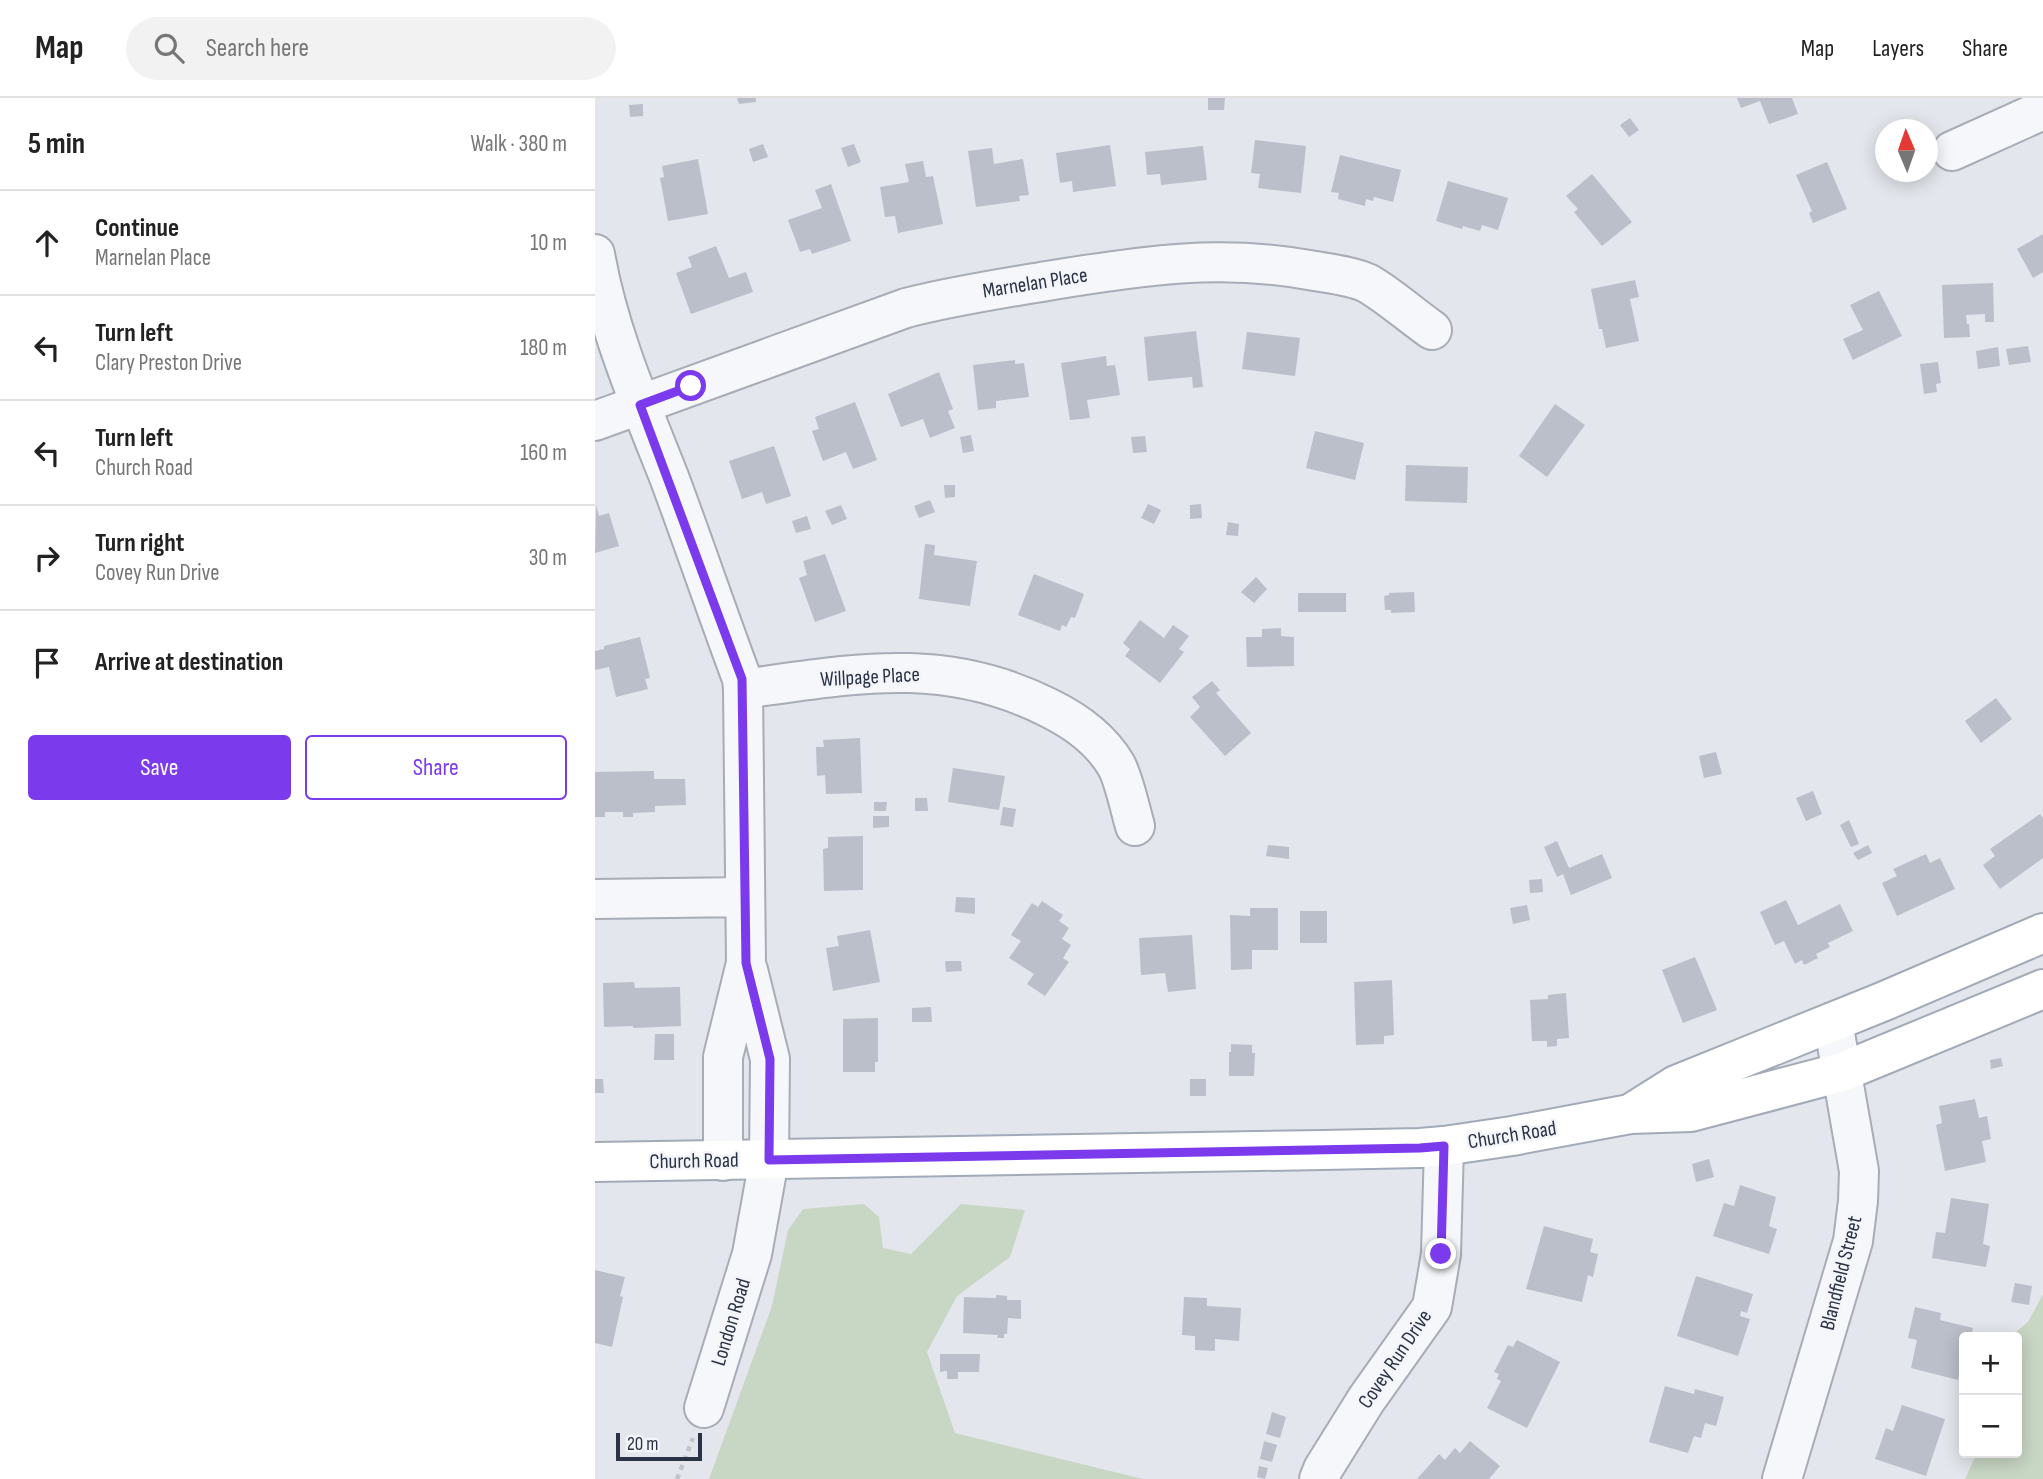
<!DOCTYPE html>
<meta charset="utf-8">
<style>
:root{--surface:#fff;--page:#f2f2f2;--text:#222;--muted:#767676;--line:#e0e0e0;--accent:#7c3aed}
body{margin:0;font-family:"Sofia Sans Condensed",sans-serif;background:var(--page);color:var(--text)}
.controls{position:absolute;right:21px;bottom:21px;display:grid;overflow:hidden;border-radius:7px;box-shadow:0 4px 18px #0003}
.controls button{width:63px;height:63px;display:grid;place-items:center;padding:0;border:0;border-bottom:2px solid var(--line);background:var(--surface);color:var(--text);font:35px sans-serif}
.compass{position:absolute;left:1280px;top:21px;width:63px;height:63px;border-radius:50%;background:var(--surface);box-shadow:0 4px 18px #0003;rotate:358deg}
.scale{position:absolute;left:21px;bottom:18px;width:86px;box-sizing:border-box;padding-left:7px;border:4px solid #2a3245;border-top:0;font-size:19px;line-height:24px;white-space:nowrap;color:#2a3245;-webkit-text-stroke:5px #f3f5f9;paint-order:stroke}
.stop{position:absolute;width:21px;height:21px;margin:-16px;border:5px solid #7c3aed;border-radius:50%;background:#fff}
.stop.end{background:#7c3aed;border-color:#fff;box-shadow:0 2px 7px #0008}
.list{margin:0;padding:0;list-style:none}
h2{display:flex;justify-content:space-between;align-items:center;height:91px;margin:0;padding:0 28px;font-size:30px}
h2 small{font-size:23px;font-weight:400;color:var(--muted)}
.list li{display:grid;grid-template-columns:46px 1fr auto;gap:21px;align-items:center;box-sizing:border-box;height:105px;padding:0 28px;border-top:2px solid var(--line)}
.list b{display:block;font-size:26px;white-space:nowrap}
.list p{margin:0;font-size:23px;white-space:nowrap;color:var(--muted)}
.list em{font-size:23px;font-style:normal;color:var(--muted)}
.actions{display:flex;gap:14px;padding:21px 28px}
.actions a{flex:1;padding:16px 0;border:2px solid var(--accent);border-radius:7px;text-align:center;font-size:24px;color:var(--accent)}
.actions .main{background:var(--accent);color:#fff}
.icon{flex:none;width:38px;height:38px;fill:none;stroke:currentColor;stroke-width:2;stroke-linecap:round;stroke-linejoin:round}
.map{position:relative;flex:none;width:1448px;height:1381px;overflow:hidden}
header{display:flex;align-items:center;gap:42px;box-sizing:border-box;height:98px;padding:0 35px;background:var(--surface);border-bottom:2px solid var(--line)}
header strong{font-size:33px}
nav{display:flex;gap:38px;margin-inline-start:auto;font-size:24px}
.search{width:490px;height:63px;background:var(--page);display:flex;align-items:center;gap:18px;box-sizing:border-box;padding:0 24px;border-radius:38px;color:var(--muted);font-size:26px}
main{display:flex}
aside{flex:1;background:var(--surface)}
.map>svg:first-child{display:block}
</style>
<header>
<strong>Map</strong>
<div class="search"><svg class="icon" aria-label="search" viewBox="0 0 24 24"><circle cx="10" cy="10" r="6"/><path d="M15 15l6 6"/></svg>Search here</div>
<nav><a>Map</a><a>Layers</a><a>Share</a></nav>
</header>
<main>
<aside>
<h2>5 min<small>Walk · 380 m</small></h2>
<ul class="list">
<li><svg class="icon" aria-label="ahead" viewBox="0 0 24 24"><path d="M12 20V5M6 11l6-6 6 6"/></svg><div><b>Continue</b><p>Marnelan Place</p></div><em>10 m</em></li>
<li><svg class="icon" aria-label="left" viewBox="0 0 24 24"><path d="M17 20v-9H6M10 6l-5 5 5 5"/></svg><div><b>Turn left</b><p>Clary Preston Drive</p></div><em>180 m</em></li>
<li><svg class="icon" aria-label="left" viewBox="0 0 24 24"><path d="M17 20v-9H6M10 6l-5 5 5 5"/></svg><div><b>Turn left</b><p>Church Road</p></div><em>160 m</em></li>
<li><svg class="icon" aria-label="right" viewBox="0 0 24 24"><path d="M7 20v-9h11M14 6l5 5-5 5"/></svg><div><b>Turn right</b><p>Covey Run Drive</p></div><em>30 m</em></li>
<li><svg class="icon" aria-label="arrive" viewBox="0 0 24 24"><path d="M6 21V4h12l-3 4 3 4H6"/></svg><div><b>Arrive at destination</b></div></li>
</ul>
<div class="actions"><a class="main">Save</a><a>Share</a></div>
</aside>
<div class="map">
<svg width="1448" height="1381" viewBox="0 0 1448 1381">
<rect width="100%" height="100%" fill="#e3e6ec"/>
<path fill="#c8d6c4" d="M269,1106l15,13 4,31 28,6 50,-50 64,6 -15,47 -53,39 -30,56 28,81 188,46h-434l63,-173 16,-76 15,-21z
M1448,1196v185h-78l12,-26h40v-116h-7l18,-15z"/>
<path fill="#babfca" d="M142,0h19v4l-17,2z
M613,0h17l-1,12h-16z
M1142,0h55l6,16 -29,10 -9,-23 -19,7z
M48,6v12l-13,1 -1,-12z
M1035,20l9,12 -10,7 -9,-12z
M660,42l51,6 -5,47 -43,-5 2,-14 -9,-1z
M168,46l5,13 -15,5 -4,-13z
M259,46l7,18 -13,5 -7,-19z
M515,47l6,41 -43,6 -1,-11 -12,2 -4,-30z
M608,48l4,34 -46,5 -1,-11 -13,1 -2,-23z
M397,50l2,16 29,-5 6,36 -10,1 1,5 -44,6 -8,-56z
M745,57l61,15 -8,32 -19,-5 -1,4 -7,-2 -1,7 -27,-7 1,-6 -8,-1z
M103,61l10,55 -40,7 -8,-43 4,-1 -2,-11z
M328,63l3,16 7,-1 10,48 -45,9 -3,-17 -10,1 -5,-30 29,-5 -4,-18z
M1232,64l20,47 -34,14 -4,-10 3,-2 -16,-36z
M997,76l40,48 -30,24 -28,-34 4,-3 -12,-13z
M853,83l60,17 -10,32 -16,-5 -2,6 -17,-5 -1,3 -26,-8z
M236,86l20,57 -39,13 -2,-5 -10,3 -12,-32 34,-12 -7,-18z
M1448,136v38l-10,6 -16,-29z
M121,148l13,32 17,-6 7,20 -62,22 -15,-41 16,-6 -4,-10z
M1040,182l4,17 -9,2 9,42 -33,7 -4,-19h-3l-8,-40z
M1398,185l1,39h-9v-8l-19,1 1,9h2l1,13 -26,1 -2,-53z
M1284,193l23,45 -49,24 -10,-21 20,-9 -13,-25z
M601,233l7,56 -10,1 -1,-11 -44,4 -4,-44z
M652,234l53,6 -5,38 -53,-7z
M1433,248l3,16 -22,3 -3,-16z
M1403,249l2,19 -22,3 -2,-18z
M511,258l1,10 8,-1 5,30 -33,5 3,18 -20,2 -9,-57z
M420,262v4l9,-1 5,34 -33,4v7l-18,2 -5,-45z
M1343,264l3,21 -5,1 1,8 -13,2 -4,-30z
M344,274l14,37 -5,2 7,17 -25,10 -7,-19 -22,8 -13,-33z
M260,304l22,58 -24,9 -7,-17 -23,9 -11,-30 7,-2 -4,-12z
M960,306l30,21 -38,52 -28,-21z
M720,333l49,12 -9,37 -49,-12z
M376,337l3,16 -11,2 -3,-16z
M550,338l2,16 -14,1 -2,-16z
M179,348l17,50 -25,8 -4,-12 -20,7 -13,-38z
M811,367l62,2 -1,36 -62,-2z
M349,387h11v12l-10,1z
M335,402l5,12 -16,6 -5,-12z
M553,406l13,6 -7,14 -13,-6z
M606,406l1,14 -12,1v-14z
M1,407l3,11 10,-3 10,33 -24,7z
M246,407l6,14 -15,6 -7,-14z
M212,418l4,13 -15,4 -4,-12z
M633,424l11,2 -1,12 -12,-1z
M330,446l10,1 -1,10 43,6 -7,45 -51,-7z
M230,456l21,57 -31,11 -16,-44 8,-3 -4,-14z
M439,476l50,20 -9,24 -4,-1 -5,10 -4,-2 -2,6 -42,-16z
M661,479l11,12 -13,14 -13,-11z
M819,494l1,20 -24,1v-3h-6l-1,-14 5,-1v-2z
M703,495h48v19h-48z
M545,522l24,18 9,-13 16,11 -10,13 5,3 -24,31 -35,-27 5,-7 -7,-6z
M686,530v8l13,1v29l-47,1 -1,-30h16v-8z
M45,539l10,41 -5,1 3,10 -32,8 -7,-30 -14,3v-19l9,-2v-3z
M617,583l8,9 -4,3 35,40 -26,23 -35,-39 10,-10 -8,-10z
M1401,600l16,21 -31,24 -16,-22z
M265,640l2,55 -36,1 -1,-19 -8,1 -1,-29h8l-1,-7z
M1121,654l6,22 -18,4 -5,-22z
M358,670l52,8 -6,34 -51,-8z
M59,673v8h31l1,26 -31,1v6l-22,1v4h-10v-5h-18v5h-10v-45z
M1218,693l9,23 -16,7 -10,-23z
M320,700h12l1,13h-13z
M279,704h13l-1,9h-12z
M408,709l13,2 -3,18 -13,-2z
M1445,716l3,4v40l-43,31 -17,-24 12,-9 -5,-7z
M278,718h16v11l-16,1z
M1254,722l10,24 -8,3 -11,-22z
M268,738v54l-39,1 -1,-42 5,-1v-11z
M962,743l12,27 33,-14 10,24 -41,17 -8,-21 -6,3 -13,-30z
M673,747l21,2v12l-23,-3z
M1273,747l4,8 -14,7 -5,-7z
M1331,756l4,9 10,-5 15,31 -58,27 -15,-33 15,-7 -4,-7z
M947,781l1,13 -13,1 -1,-13z
M361,799l19,1v16l-20,-2z
M1191,802l12,25 42,-21 13,27 -25,12 2,4 -14,7 2,4 -14,7 -2,-5 -7,4 -11,-23 -9,4 -15,-33z
M447,803l21,14 -4,6 10,7 -7,11 9,6 -8,13 6,4 -24,34 -18,-12 7,-10 -25,-16 12,-17 -10,-6 21,-32 6,4z
M932,807l3,15 -17,4 -3,-16z
M655,810h28v42h-26v19l-21,1 -1,-55 20,1z
M705,813h27v32h-27z
M275,832l10,52 -47,9 -7,-43 13,-2 -2,-10z
M597,837l4,54 -28,3 -3,-19 -24,2 -2,-37z
M1100,859l22,53 -34,13 -21,-53z
M350,863h16l1,10 -16,1z
M797,882l2,55 -10,1v8l-28,1 -2,-63z
M39,884l1,6 45,-1 1,39 -48,2v-2l-29,1 -1,-44z
M971,895l3,45 -12,1v7l-10,1v-6h-15l-2,-41 18,-1v-4z
M336,909l1,15h-20v-14z
M283,920v44h-3v10h-32v-53z
M60,936h19v26h-20z
M636,946l21,1v8h3l-1,23h-25v-24h2z
M1406,960l2,8 -12,3 -1,-9z
M0,981h8l1,14h-9z
M595,981h16v17h-16z
M1380,1001l4,19 8,-2 4,23 -9,2 4,21 -41,9 -9,-46 6,-2 -3,-17z
M1114,1061l5,18 -18,5 -4,-18z
M1145,1087l36,12 -7,29 8,3 -8,25 -56,-18 11,-33 10,3z
M1356,1100l38,6 -6,40 7,2 -4,21 -54,-9 4,-26 9,1z
M949,1128l49,13 -3,13 8,2 -5,23 -5,-2 -6,27 -56,-13z
M0,1172l30,7 -5,19 3,1 -11,50 -17,-4z
M1101,1178l57,18 -6,19 -6,-2 -1,5 10,3 -12,37 -61,-20z
M1420,1185l17,3 -3,19 -18,-3z
M401,1197l11,1v4h14v19l-13,-1 -1,16h-3v4h-7l1,-3 -35,-2 1,-36 32,1z
M589,1199l23,1v8l34,2 -2,33 -24,-2v12l-20,-1v-14l-13,-1z
M1320,1209l26,6 -1,7 33,8 -2,9h-7v30l-4,2 -2,11 -47,-12 6,-28 -9,-2z
M922,1242l43,22 -33,66 -40,-20 14,-27 -4,-2 2,-5 -5,-2 14,-27 5,2z
M345,1256h40l-1,18h-21v7h-11v-8l-7,1z
M1070,1288l29,8 1,-5 29,8 -8,29 -11,-3 -4,15 -7,-2 -6,17 -39,-11z
M1307,1307l43,14 -19,57 -51,-17 11,-31 7,3z
M677,1314l14,5 -6,21 -14,-4z
M669,1343l13,4 -5,17 -12,-3z
M875,1343l30,25 -11,13h-72l22,-25 6,6 10,-12 5,5z
M664,1368l9,2 -3,11 -8,-2z"/>
<g fill="none" stroke-linecap="round" stroke-linejoin="round">
<defs>
<path id="minor" d="M1357,53l91,-41
M0,156c13,76 46,152 74,223 25,67 48,135 73,202l1,10 3,274 -23,94v104
M0,323l311,-113c46,-12 93,-19 141,-27 92,-15 174,-28 268,-10 17,3 37,5 52,12 20,11 45,33 65,47
M148,591c110,-15 200,-34 304,18 27,13 53,31 69,58 8,14 14,44 19,61
M0,801l150,-2
M109,1310l48,-154 17,-94 1,-101 -22,-89
M724,1381l4,-10 43,-69 66,-93 9,-53 3,-108
M1187,1381l71,-238 5,-40 1,-30 -26,-149"/>
<path id="major" d="M1035,1016l46,-29 206,-83 161,-69
M0,1064l728,-12 97,-2 24,-2 68,-10 118,-22 61,-2 151,-40 201,-83"/>
</defs>
<use href="#minor" stroke="#a8acb7" stroke-width="42"/>
<use href="#major" stroke="#a2aab8" stroke-width="42"/>
<path stroke="#c1c4cb" stroke-width="4.5" stroke-dasharray="5 5" stroke-linecap="butt" d="M82,1381l16,-41"/>
<use href="#minor" stroke="#f6f7fa" stroke-width="38"/>
<use href="#major" stroke="#fff" stroke-width="38"/>
</g>
<g fill="none" stroke-linecap="round" stroke-linejoin="round">
<path stroke="#7c3aed" stroke-width="9" d="M96,288l-51,19 102,274 4,284 24,96 -1,101 651,-12 24,-2 -3,108"/>
</g>
<g text-anchor="middle" dominant-baseline="central" stroke-width="5" stroke-linejoin="round" paint-order="stroke">
<g font-size="21" fill="#2a3245" stroke="#f3f5f9">
<text transform="translate(440 185) rotate(-9)">Marnelan Place</text>
<text transform="translate(275 579) rotate(-3)">Willpage Place</text>
<text transform="translate(917 1037) rotate(-9)">Church Road</text>
<text transform="translate(99 1063) rotate(-1)">Church Road</text>
<text transform="translate(1246 1175) rotate(-76)">Blandfield Street</text>
<text transform="translate(136 1224) rotate(-73)">London Road</text>
<text transform="translate(800 1261) rotate(-56)">Covey Run Drive</text>
</g>
</g>
</svg>
<div class="controls">
<button>+</button>
<button>−</button>
</div>
<svg class="compass" viewBox="-18 -18 36 36"><path d="M0-13l5 13h-10z" fill="#e53935"/><path d="M0 13l5-13h-10z" fill="#767676"/></svg>
<div class="scale">20 m</div>
<div class="stop" style="left:96px;top:288px"></div>
<div class="stop end" style="left:846px;top:1156px"></div>
</div>
</main>
